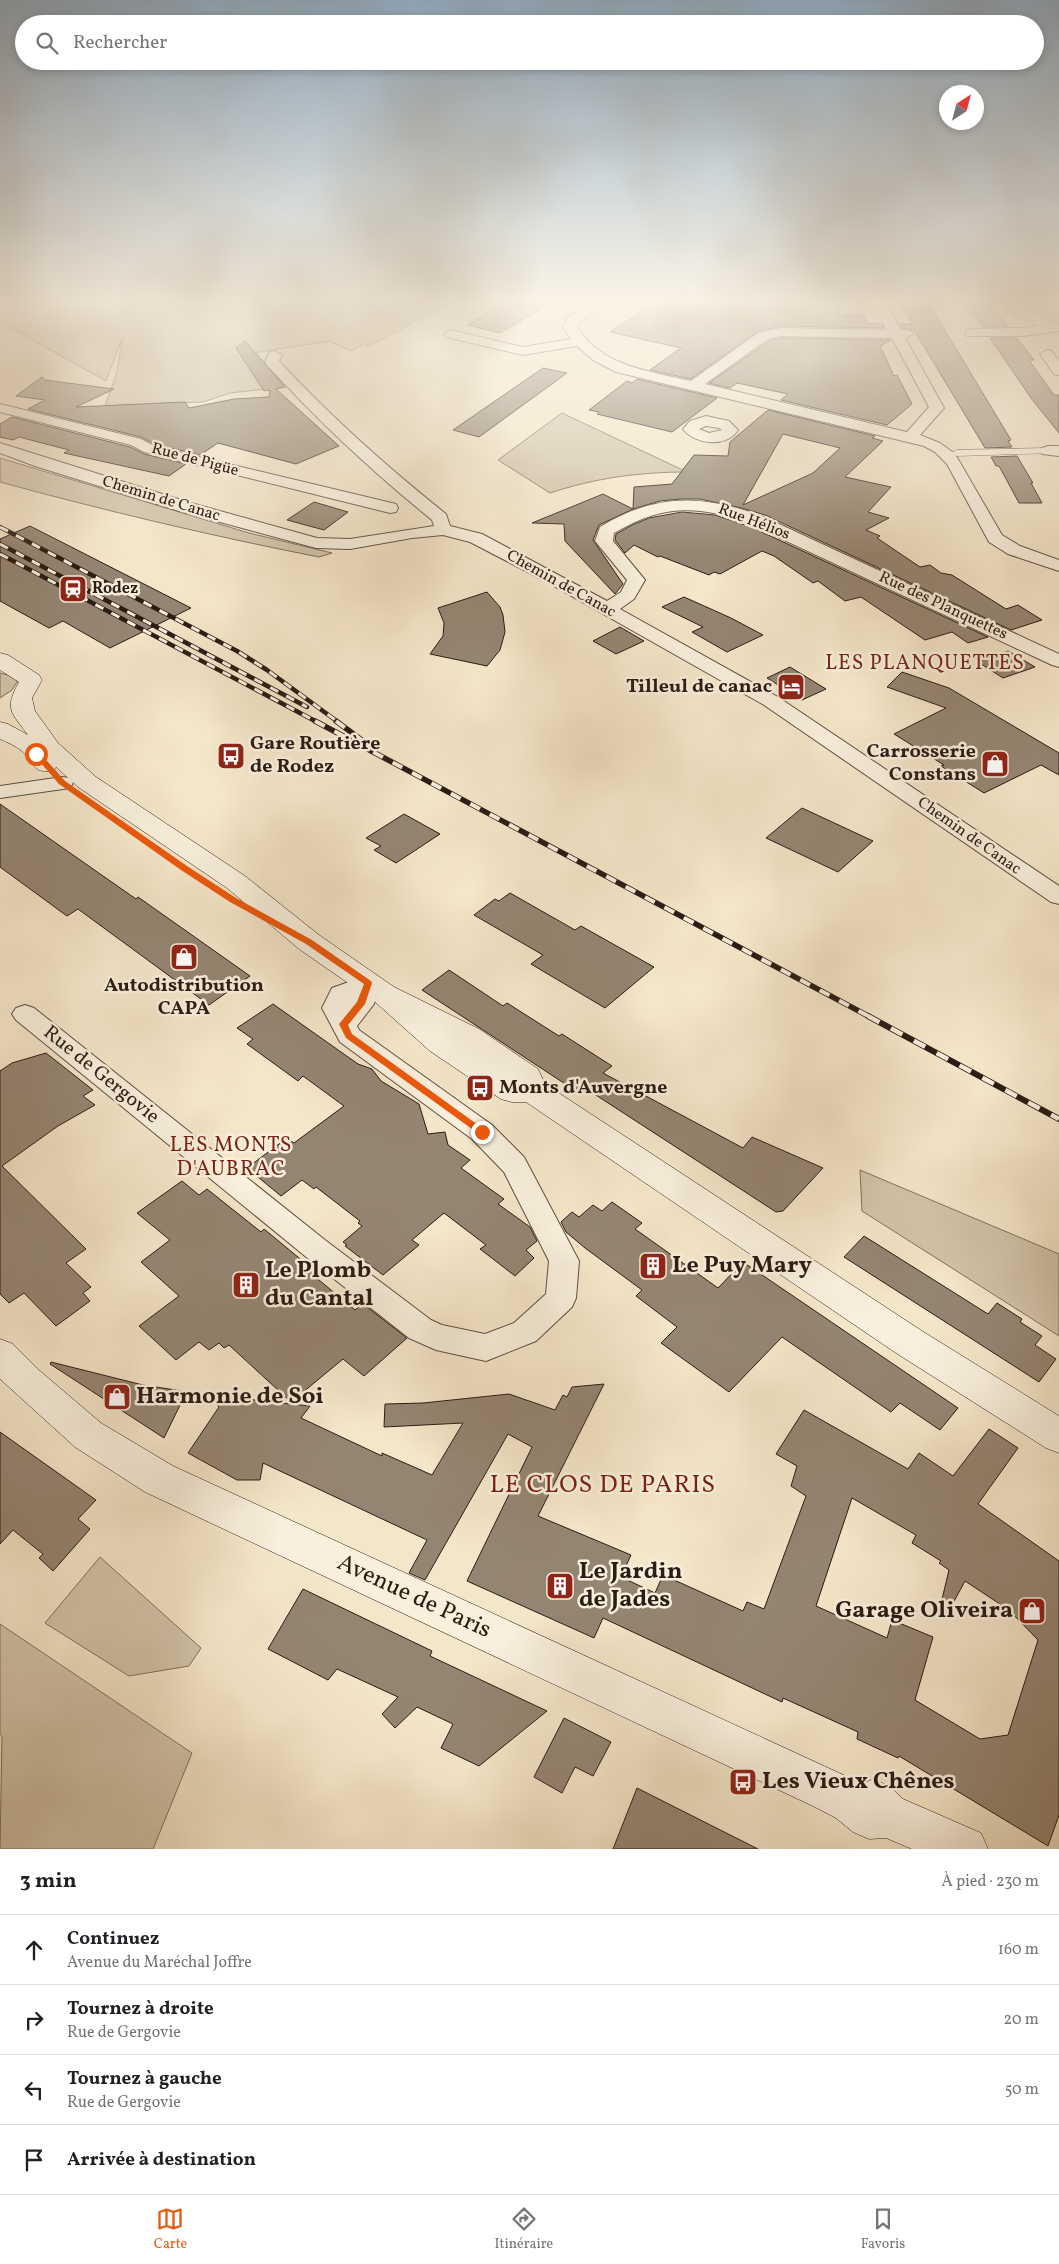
<!DOCTYPE html>
<html lang="fr">
<meta charset="utf-8">
<style>
:root{--surface:#fff;--page:#f2f2f2;--text:#202124;--muted:#757577;--line:#e0e0e0;--accent:#ea580c}
body{margin:0;font-family:Vollkorn,serif;background:var(--page);color:var(--text)}
.compass{position:absolute;left:939px;top:85px;width:45px;height:45px;border-radius:50%;background:var(--surface);box-shadow:0 2px 8px #0003;rotate:36deg}
.stop{position:absolute;width:15px;height:15px;margin:-11px;border:4px solid #ea580c;border-radius:50%;background:#fff}
.stop.end{background:#ea580c;border-color:#fff;box-shadow:0 1px 5px #0008}
.list{margin:0;padding:0;list-style:none}
h2{display:flex;justify-content:space-between;align-items:center;height:65px;margin:0;padding:0 20px;font-size:21px}
h2 small{font-size:16px;font-weight:400;color:var(--muted)}
.list li{display:grid;grid-template-columns:32px 1fr auto;gap:15px;align-items:center;box-sizing:border-box;height:70px;padding:0 20px;border-top:1px solid var(--line)}
.list b{display:block;font-size:19px;white-space:nowrap}
.list p{margin:0;font-size:16px;white-space:nowrap;color:var(--muted)}
.list em{font-size:16px;font-style:normal;color:var(--muted)}
.icon{flex:none;width:28px;height:28px;fill:none;stroke:currentColor;stroke-width:2;stroke-linecap:round;stroke-linejoin:round}
.map{position:relative;flex:none;width:1059px;height:1849px;overflow:hidden}
.search{position:absolute;background:var(--surface);box-shadow:0 2px 8px #0003;left:15px;right:15px;top:15px;height:55px;display:flex;align-items:center;gap:12px;box-sizing:border-box;padding:0 18px;border-radius:28px;color:var(--muted);font-size:19px}
.sheet{height:345px;background:var(--surface)}
nav{display:flex;justify-content:space-around;align-items:center;box-sizing:border-box;height:70px;border-top:1px solid var(--line);background:var(--surface);font-size:14px;color:var(--muted)}
nav a{display:grid;justify-items:center;gap:2px}
nav .on{color:var(--accent)}
.map>svg:first-child{display:block}
</style>
<div class="map">
<svg width="1059" height="1849" viewBox="0 0 1059 1849">
<rect width="100%" height="100%" fill="#f4e6c9"/>
<filter id="stains"><feTurbulence type="fractalNoise" baseFrequency=".004" numOctaves="4"/><feColorMatrix values="0 0 0 0 .2 0 0 0 0 .09 0 0 0 0 .02 0 0 0 .5 -.17"/></filter>
<radialGradient id="worn" r=".72"><stop offset=".6" stop-color="#630" stop-opacity="0"/><stop offset="1" stop-color="#630" stop-opacity=".3"/></radialGradient>
<path fill="#d2c4aa" stroke="#7e705f" d="M0,298h383l-33,30 12,17 -11,6 -21,-10 -77,12 6,4 25,30 -54,6 -27,9 -98,4 12,-34 6,-36 -17,45 -106,-59z
M393,298h67l-93,49 -14,-19z
M562,413l125,59c-47,0 -92,6 -137,21l-52,-33z
M0,458l249,75 83,20 -13,4c-107,-21 -213,-46 -319,-75z
M0,673l16,4 1,5 -5,8 -12,8z
M860,1170l199,84v82l-197,-125z
M100,1557l101,91 -12,18 -60,10 -84,-53z
M0,1624l192,129 -39,96h-153l2,-113 -2,-2z"/>
<path fill="#948572" stroke="#2b1c14" fill-rule="evenodd" d="M514,298h45l-59,35 -33,-8z
M663,298h120l29,6 1,-5 29,3 -3,13h24l4,8 15,1 2,4 -103,-2 -23,5 -67,48 -41,-9 31,-22 -71,-16z
M963,298h23l22,28 -25,1z
M926,299l85,141 -3,1 4,6 -27,1 -71,-118 -12,-2 -2,-4h13l-15,-24z
M781,338l110,2 -11,6 14,30 3,-1 15,29 -25,21 -106,-25 7,-6 -51,-11 -7,5 -21,-5 60,-42z
M990,338h27l17,22h-5l25,35h5v38l-28,-35z
M245,341l40,46 -9,2 63,57 -43,18 -78,-21 -18,12 -45,-11 -14,-7 -113,-28 17,-9 -29,-4 26,-19 3,3 69,9 -38,18 109,-5 4,6 45,-9 35,-2 1,-7 -6,1 -28,-43z
M543,368l24,5 -88,64 -26,-7z
M637,379l80,19 -45,34 -75,-18 2,-2 -10,-2 38,-29 5,2z
M768,410l107,26 -3,2 11,3 -38,36 46,10 -23,25 21,6 -23,12 14,6 -3,2 43,29 10,-2 11,8 11,2 54,34 12,-4 24,15 -31,10 -246,-115 -23,-7 -42,-9h-20l-20,2 -27,8 1,-22 38,-3 22,-29 34,1 2,-14zM783,434l57,14 -27,25 -70,32z
M12,417l118,30 14,7 42,10 -17,12 -105,-23 5,-3 -50,-13 -6,3 -13,-3v-13z
M1017,456l16,27h-2l11,20h-23l-20,-37h-3l-5,-9z
M603,494l30,15 -34,16 -6,15 30,44 -8,10 -50,-53 -1,-17 -32,-1z
M314,502l34,10 -24,18 -37,-10z
M682,512l33,3 36,12 237,110 -20,6 -16,-11 -27,8 -64,-43 -16,4 -27,-20 -5,2 -39,-27 -12,-5 -42,23 -6,-2 -5,3 -49,-19 -2,1 -24,-12 -9,8 -10,-13 1,-6 16,-9 17,-7z
M30,526l161,82 -81,40 -47,-27 -14,7 -49,-27v-62z
M487,592l13,15 3,8 2,17 -5,18 -13,16 -57,-12 13,-18 1,-13 -6,-15z
M684,597l47,21 32,17 -36,17 -35,-20 11,-5 -41,-20z
M620,627l24,14 -28,13 -23,-13z
M1008,651l27,16 -32,11 -25,-16z
M790,667l36,22 -24,11 -35,-22z
M902,672l47,16 110,65v22l-18,-10 -57,28 -43,-27 3,-1 -50,-31 52,-26 -59,-21z
M0,804l136,95 2,-2 112,79 -41,29 -131,-96 -11,7 -67,-49z
M802,808l71,33 -35,31 -72,-34z
M404,814l36,20 -44,29 -22,-13 7,-4 -15,-8z
M510,893l65,37 6,-4 73,41 -49,41 -74,-44 12,-9 -69,-40 21,-16 4,2z
M449,970l54,36 4,-3 52,33 3,-2 50,32 -9,7 140,75 9,-11 71,31 -40,43 -7,1 -191,-124 -6,5 -157,-103z
M273,1004l85,60 14,5 9,12 38,23 9,30 17,-2 3,13 22,15 -9,8 43,31 -6,5 32,23 7,14 -11,9 8,8 -19,18 -35,-27 6,-4 -42,-32 -32,27 7,5 -36,30 -38,-29 2,-1 -4,-3 19,-16 -4,-3 2,-2 -44,-34 -2,2 -12,-9 -21,16 -34,-28 40,-30 7,5 50,-37 -41,-30 -5,5 -51,-37 6,-5 -16,-11z
M46,1053l47,37 -10,6 12,9 -37,21 -56,40 84,83 -20,14 25,24 -8,6 7,8 -34,25 -32,-33 -15,10 -9,-9v-223l12,-8z
M182,1181l17,14 8,-6 54,43 3,-3 52,43 -3,3 42,35 8,-6 44,34 -43,38 -21,-17 -52,43 -62,-57 -5,3 -5,-5 -10,7 -10,-8 -23,18 -37,-34 40,-30 -38,-34 29,-22 -33,-27z
M612,1202l30,21 -7,6 83,59 25,-26 215,146 -18,22 -40,-27 -9,9 -109,-75 -53,55 -68,-49 16,-16 -41,-31 6,-6 -57,-42 -19,-16 -5,-10 11,-10 7,5 14,-12 9,6z
M864,1236l124,78 9,-11 25,16 -2,3 22,14 -7,9 21,14 -17,23 -195,-125z
M51,1362l92,23 39,6v10l-18,37 -114,-74z
M604,1384l-66,132 93,39 -10,22 34,16 8,-18 80,36 4,-9 17,7 42,-113 -15,-10 6,-20 -21,-12 28,-44 104,59 11,-16 34,23 36,-47 29,19 -40,56 81,57v254l-11,31 -149,-90 -1,2 -41,-19 1,-7 -75,-34 -1,4 -179,-84 -9,20 -127,-57 65,-134 -24,-13 -83,146 -16,-7 18,-33 -164,-77 -3,17h-23l-49,-27 31,-46 -11,-12 102,11 -9,12 81,38v-3l50,22 31,-52 -79,4 1,-23 38,-1 86,-9 46,16 8,-15 4,2 5,-10zM852,1498l64,37 -4,8 29,18 -2,2 10,7 -11,46 7,2 20,-37 44,29 29,30 -30,95 -28,4 -65,-39 18,-63 -41,-17 -5,18 -71,-32z
M0,1432l96,68 -18,19 12,10 -37,42 -14,-13 4,-4 -30,-24 -13,14z
M303,1589l129,62 -2,5 117,55 -68,55 -38,-18 12,-24 -36,-17 -22,21 -13,-14 16,-17 -61,-28 -9,11 -60,-31z
M564,1718l47,24 -18,34 -18,-9 -13,26 -28,-16z
M637,1788l121,61h-145z"/>
<g fill="none" stroke-linecap="round" stroke-linejoin="round">
<defs>
<path id="pedestrian" d="M1048,448l4,1 2,2 -2,2 -95,3 -6,-3 6,-3z"/>
<path id="minor" d="M601,298h15l-37,24 -2,5c26,40 71,44 114,54l67,-48 23,-5 106,2 -11,-22 -21,-7 -1,-3c31,-3 33,7 47,32l10,1 2,3 -8,4 39,70 -24,27 20,8 15,11 47,81 18,11 39,14v11l-51,-17 -19,-12 -42,-78 -12,-12 -11,-6 -308,-74 -23,-12 -16,-14 -54,9 -77,-18 -2,-3 7,-4 72,17 48,-8 -8,-12 5,-10zM781,336l111,2 37,69 -22,25 -202,-48 63,-45z
M1002,298h13l19,16 25,10v7l-35,5h-57l-2,-3 2,-3 5,-1 52,-1 14,-2 -25,-15z
M1047,350l5,1 7,10v14l-5,-1 -14,-20z
M275,351l7,4 -3,6c52,56 108,106 167,153l4,12 32,8 125,67 14,-9 6,-12 -32,-39 5,-14c56,-34 103,-33 164,-10l295,137v13l-7,-2 -300,-140c-51,-21 -90,-21 -138,8l-1,8 32,39 -11,19 -14,10 158,88 281,189v18l-8,-2 -287,-197 -221,-125 -73,-38 -27,-7 -31,3 -62,11 -34,-1 -137,-37 -144,-45 -35,-13v-10l191,60 126,35 33,1 84,-13 -2,-6c-59,-48 -114,-99 -165,-155l-2,-3 5,-10z
M0,404l141,35 13,7 242,58 2,4 -2,4 -6,1 -246,-61 -13,-7 -131,-33z
M706,416l23,5 9,9c-11,18 -43,15 -55,-1l7,-8zM706,426l13,2 3,2 -13,3 -10,-4z
M1048,446h11v10l-17,-2 -2,-3 2,-3z
M62,777l8,1 3,5 -3,5 -70,10v-12z
M368,975l9,2 3,6 -6,21 -17,22 2,4 133,95 32,32 55,104 -3,37 -4,9 -36,34 -50,20 -50,-11 -27,-12 -104,-82 -289,-236 -4,-6 4,-6 9,-3 9,3 291,232 106,80 11,5 43,9 29,-11 32,-29 3,-33 -45,-89 -32,-33 -132,-97 -18,-34 10,-20z"/>
<path id="secondary" d="M0,653l8,2 31,20 3,5 -10,18 3,13 23,32 38,34 149,99 74,59 75,52 85,42 59,40 7,15 377,247 137,85v37l-13,-5 -150,-95 -370,-251h-14l-11,-3 -71,-48 -56,-50 -75,-52 -72,-61 -149,-101 -22,-20 -2,3c-21,5 -20,-7 -32,-19 -6,-5 -15,-9 -22,-12v-17l8,2 20,11c-17,-23 -24,-26 -9,-53l-19,-12z
M0,1339l13,5 27,27 61,52 72,43 690,318 10,-5 16,7 14,13 78,34 7,16h-76l-26,-11 -17,1 -16,-7 -17,-14 -21,-11 -670,-315 -70,-45 -75,-68z"/>
</defs>
<use href="#pedestrian" stroke="#5d4e41" stroke-width="1"/>
<use href="#minor" stroke="#5d4e41" stroke-width="2"/>
<use href="#secondary" stroke="#2b1c14" stroke-width="1"/>
<use href="#pedestrian" fill="#f8efdc" fill-rule="evenodd"/>
<use href="#minor" fill="#f8efdc" fill-rule="evenodd"/>
<use href="#secondary" fill="#f8efdc" fill-rule="evenodd"/>
<defs>
<path id="rail-far2" d="M0,527l237,124 30,19 71,52
M0,544l307,163
M0,554l317,168"/>
<path id="rail-far1" d="M315,721l555,296
M336,721l27,20"/>
<path id="rail" d="M868,1016l191,103"/>
</defs>
<use href="#rail-far2" stroke="#2b1c14" stroke-width="4.5"/>
<use href="#rail-far1" stroke="#2b1c14" stroke-width="5.5"/>
<use href="#rail" stroke="#2b1c14" stroke-width="6"/>
<use href="#rail-far2" stroke="#f8efdc" stroke-width="3" stroke-dasharray="9" stroke-linecap="butt"/>
<use href="#rail-far1" stroke="#f8efdc" stroke-width="4" stroke-dasharray="11" stroke-linecap="butt"/>
<use href="#rail" stroke="#f8efdc" stroke-width="4.5" stroke-dasharray="13" stroke-linecap="butt"/>
</g>
<linearGradient id="sky" x2="0" y2="1"><stop stop-color="#91acc3"/><stop offset="0.54" stop-color="#faf4e7"/><stop offset="1" stop-color="#faf4e7" stop-opacity="0"/></linearGradient>
<rect width="1059" height="557" fill="url(#sky)"/>
<path fill="#ea580c" d="M34,752h5l26,29 122,85 49,32 76,42 59,41 1,2 -7,21 -17,21 4,9 133,96v4h-6l-133,-96 -7,-14 18,-22 7,-18 -58,-40 -76,-42 -49,-32 -122,-86 -25,-29z"/>
<defs>
<symbol id="station-square" viewBox="-11 -11 22 22"><rect x="-9" y="-9" width="18" height="18" rx="4" fill="#8f2418" stroke="#f8efdc"/><path d="M-3-6H3Q5-6 5-4V2Q5 4 3 4L4.5 6H3L1.5 4h-3L-3 6H-4.5L-3 4Q-5 4-5 2V-4Q-5-6-3-6ZM-3.5-4v3h7v-3ZM-3.5 1v1.5H-2V1ZM2 1v1.5H3.5V1Z" fill="#fff"/></symbol>
<symbol id="hotel-square" viewBox="-11 -11 22 22"><rect x="-9" y="-9" width="18" height="18" rx="4" fill="#8f2418" stroke="#f8efdc"/><path d="M-6-4.5h1.5V1H6V5H4.5V3h-9V5H-6ZM-4 0a1.8 1.8 0 1 1 3.6 0ZM.5 0V-2.5h3Q6-2.5 6 0Z" fill="#fff"/></symbol>
<symbol id="bus-square" viewBox="-11 -11 22 22"><rect x="-9" y="-9" width="18" height="18" rx="4" fill="#8f2418" stroke="#f8efdc"/><path d="M-5-6H5V4H4V6H2V4H-2V6H-4V4H-5ZM-3.5-4V0h7V-4ZM-3.5 1.2v1.5H-2V1.2ZM2 1.2v1.5H3.5V1.2Z" fill="#fff"/></symbol>
<symbol id="shop-square" viewBox="-11 -11 22 22"><rect x="-9" y="-9" width="18" height="18" rx="4" fill="#8f2418" stroke="#f8efdc"/><path d="M-5-2.5h2.3a2.7 3.5 0 0 1 5.4 0H5L5.5 6h-11ZM-1.5-2.5h3a1.5 2.3 0 0 0-3 0Z" fill="#fff"/></symbol>
<symbol id="building-square" viewBox="-11 -11 22 22"><rect x="-9" y="-9" width="18" height="18" rx="4" fill="#8f2418" stroke="#f8efdc"/><path d="M-4-6H4V6H1V3H-1V6H-4ZM-2.5-4.3h1.7v1.8h-1.7ZM.8-4.3h1.7v1.8H.8ZM-2.5-1h1.7V.8h-1.7ZM.8-1h1.7V.8H.8Z" fill="#fff"/></symbol>
</defs>
<g fill-rule="evenodd">
<use href="#station-square" x="57" y="573" width="32" height="32"/>
<use href="#hotel-square" x="775" y="671" width="32" height="32"/>
<use href="#bus-square" x="215" y="740" width="32" height="32"/>
<use href="#shop-square" x="979" y="748" width="32" height="32"/>
<use href="#shop-square" x="168" y="941" width="32" height="32"/>
<use href="#bus-square" x="464" y="1072" width="32" height="32"/>
<use href="#building-square" x="637" y="1250" width="32" height="32"/>
<use href="#building-square" x="230" y="1269" width="32" height="32"/>
<use href="#shop-square" x="101" y="1381" width="32" height="32"/>
<use href="#building-square" x="544" y="1570" width="32" height="32"/>
<use href="#shop-square" x="1016" y="1595" width="32" height="32"/>
<use href="#bus-square" x="727" y="1766" width="32" height="32"/>
</g>
<g text-anchor="middle" dominant-baseline="central" stroke-width="5" stroke-linejoin="round" paint-order="stroke">
<g font-size="16" fill="#2b1c14" stroke="#f8efdc">
<text transform="translate(195 460) rotate(15)">Rue de Pigüe</text>
<text transform="translate(161 499) rotate(17)">Chemin de Canac</text>
<text transform="translate(754 522) rotate(21)">Rue Hélios</text>
<text transform="translate(561 584) rotate(29)">Chemin de Canac</text>
<text transform="translate(943 606) rotate(25)">Rue des Planquettes</text>
<text transform="translate(969 836) rotate(35)">Chemin de Canac</text>
</g>
<g font-size="16" font-weight="bold" fill="#2b1c14" stroke="#f8efdc" text-anchor="start">
<text x="92" y="589">Rodez</text>
</g>
<g font-size="20" font-weight="bold" fill="#2b1c14" stroke="#f8efdc" text-anchor="end">
<text x="772" y="687">Tilleul de canac</text>
<text x="250" y="744" text-anchor="start">Gare Routière<tspan x="250" dy="23">de Rodez</tspan></text>
<text x="976" y="752">Carrosserie<tspan x="976" dy="23">Constans</tspan></text>
<text x="184" y="986" text-anchor="middle">Autodistribution<tspan x="184" dy="23">CAPA</tspan></text>
<text x="499" y="1088" text-anchor="start">Monts d'Auvergne</text>
</g>
<g font-size="20" fill="#2b1c14" stroke="#f8efdc">
<text transform="translate(101 1075) rotate(39)">Rue de Gergovie</text>
</g>
<g font-size="21" letter-spacing="1" fill="#7a1f14" stroke="#f8efdc">
<text x="925" y="663">LES PLANQUETTES</text>
<text x="231" y="1145">LES MONTS<tspan x="231" dy="24">D'AUBRAC</tspan></text>
</g>
<g font-size="24" font-weight="bold" fill="#2b1c14" stroke="#f8efdc" text-anchor="start">
<text x="672" y="1266">Le Puy Mary</text>
<text x="265" y="1271">Le Plomb<tspan x="265" dy="28">du Cantal</tspan></text>
<text x="136" y="1397">Harmonie de Soi</text>
<text x="579" y="1572">Le Jardin<tspan x="579" dy="28">de Jades</tspan></text>
<text x="1013" y="1611" text-anchor="end">Garage Oliveira</text>
<text x="762" y="1782">Les Vieux Chênes</text>
</g>
<g font-size="24" fill="#2b1c14" stroke="#f8efdc">
<text transform="translate(414 1597) rotate(25)">Avenue de Paris</text>
</g>
<g font-size="25" letter-spacing="1" fill="#7a1f14" stroke="#f8efdc">
<text x="603" y="1485">LE CLOS DE PARIS</text>
</g>
</g>
<rect width="100%" height="100%" filter="url(#stains)"/>
<rect width="100%" height="100%" fill="url(#worn)"/>
</svg>
<svg class="compass" viewBox="-18 -18 36 36"><path d="M0-13l5 13h-10z" fill="#e53935"/><path d="M0 13l5-13h-10z" fill="#757577"/></svg>
<div class="stop" style="left:36px;top:754px"></div>
<div class="stop end" style="left:482px;top:1132px"></div>
<div class="search"><svg class="icon" aria-label="search" viewBox="0 0 24 24"><circle cx="10" cy="10" r="6"/><path d="M15 15l6 6"/></svg>Rechercher</div>
</div>
<section class="sheet">
<h2>3 min<small>À pied · 230 m</small></h2>
<ul class="list">
<li><svg class="icon" aria-label="ahead" viewBox="0 0 24 24"><path d="M12 20V5M6 11l6-6 6 6"/></svg><div><b>Continuez</b><p>Avenue du Maréchal Joffre</p></div><em>160 m</em></li>
<li><svg class="icon" aria-label="right" viewBox="0 0 24 24"><path d="M7 20v-9h11M14 6l5 5-5 5"/></svg><div><b>Tournez à droite</b><p>Rue de Gergovie</p></div><em>20 m</em></li>
<li><svg class="icon" aria-label="left" viewBox="0 0 24 24"><path d="M17 20v-9H6M10 6l-5 5 5 5"/></svg><div><b>Tournez à gauche</b><p>Rue de Gergovie</p></div><em>50 m</em></li>
<li><svg class="icon" aria-label="arrive" viewBox="0 0 24 24"><path d="M6 21V4h12l-3 4 3 4H6"/></svg><div><b>Arrivée à destination</b></div></li>
</ul>
</section>
<nav>
<a class="on"><svg class="icon" aria-label="map" viewBox="0 0 24 24"><path d="M3 6l6-2 6 2 6-2v14l-6 2-6-2-6 2zM9 4v14M15 6v14"/></svg>Carte</a>
<a><svg class="icon" aria-label="directions" viewBox="0 0 24 24"><path d="M12 3l9 9-9 9-9-9zM9 14v-3h6M13 9l2 2-2 2"/></svg>Itinéraire</a>
<a><svg class="icon" aria-label="saved" viewBox="0 0 24 24"><path d="M7 4h10v16l-5-4-5 4z"/></svg>Favoris</a>
</nav>
